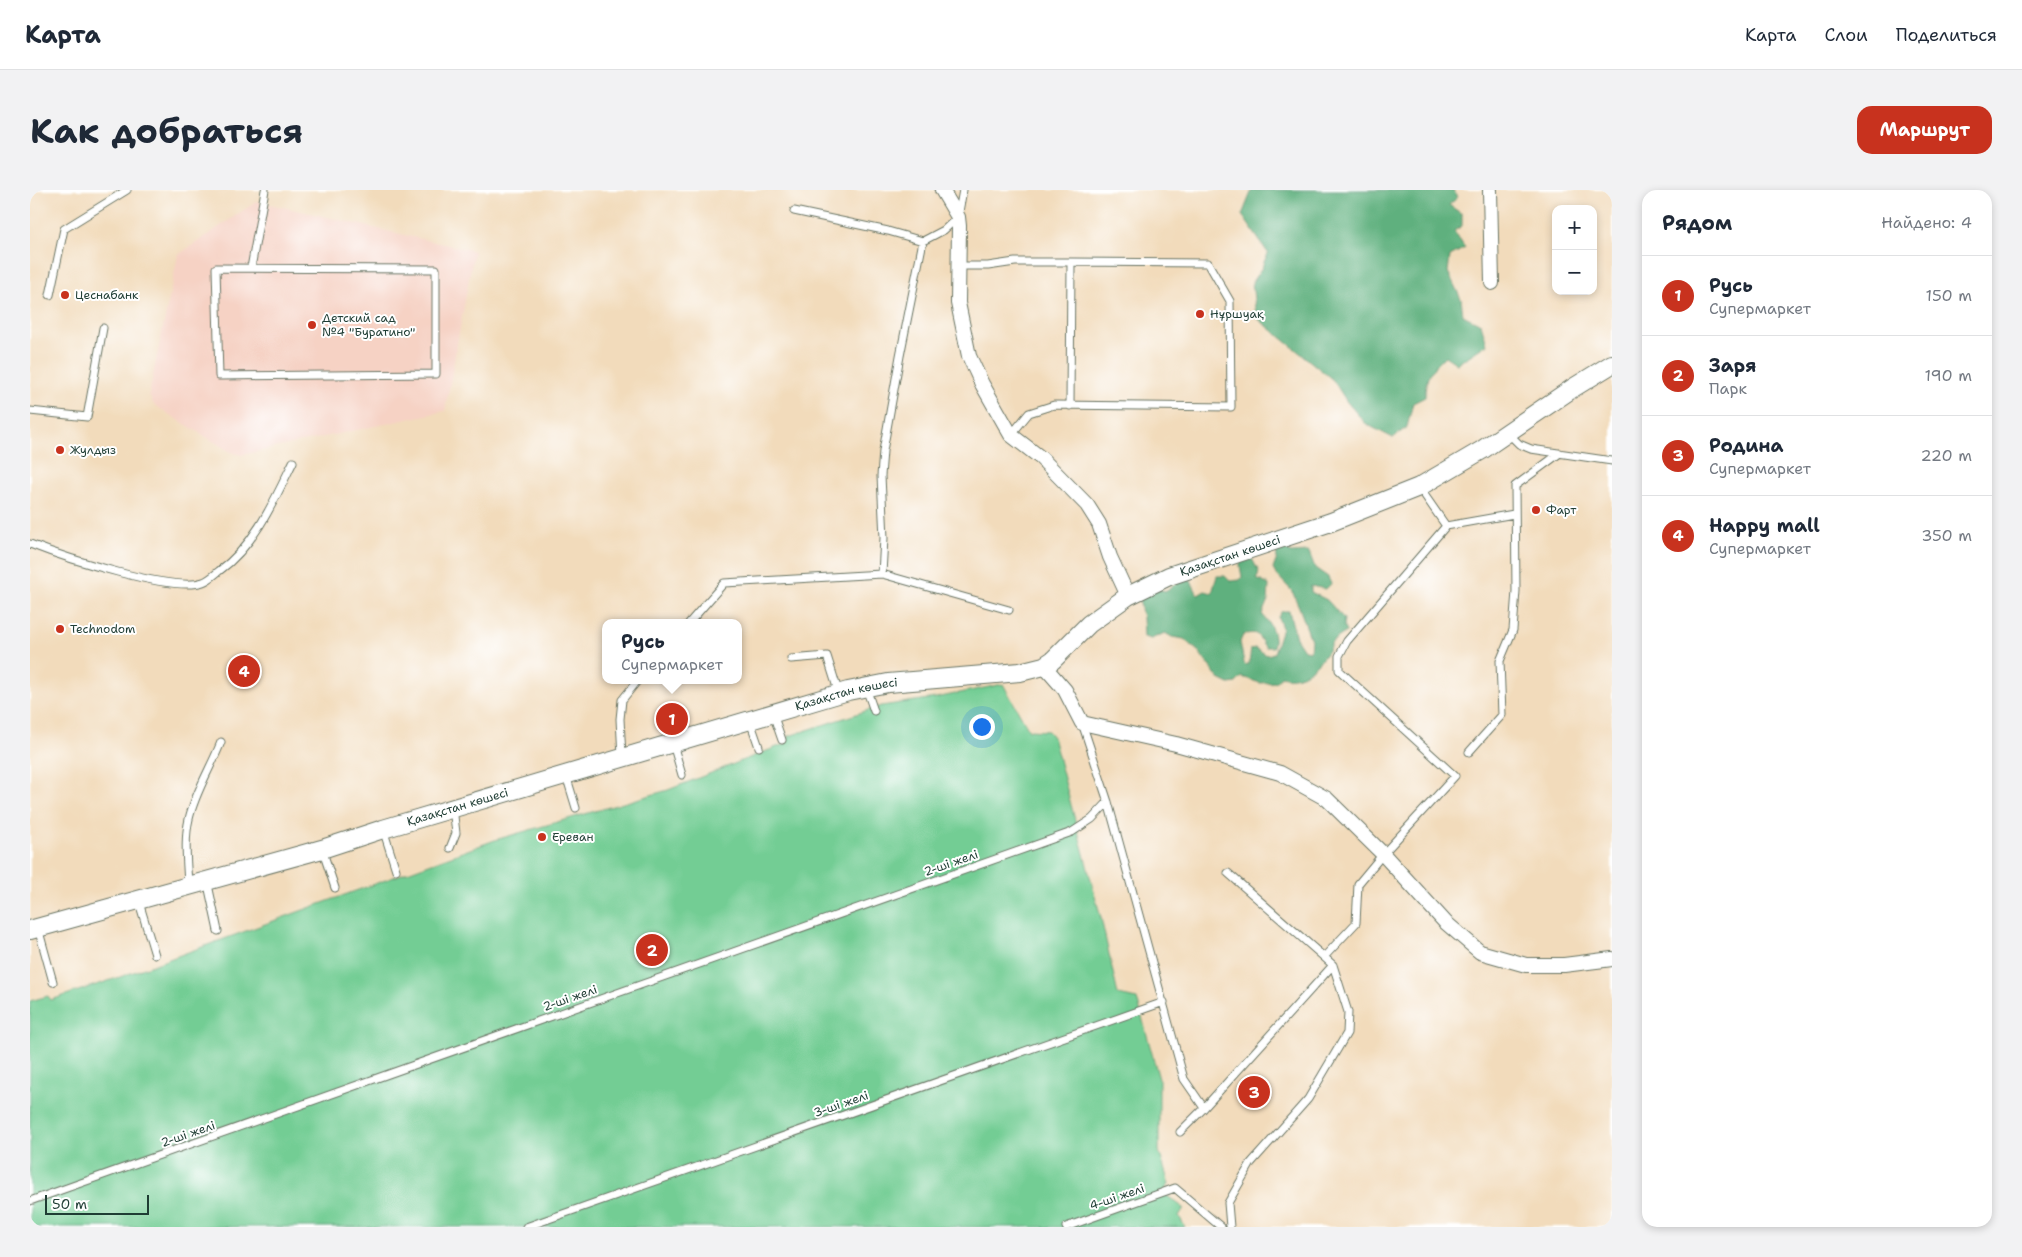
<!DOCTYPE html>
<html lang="ru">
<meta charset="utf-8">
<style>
:root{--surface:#fff;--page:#f2f2f3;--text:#1f2937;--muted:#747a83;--line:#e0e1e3;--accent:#c8321e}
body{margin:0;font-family:"Shantell Sans",sans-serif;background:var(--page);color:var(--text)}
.controls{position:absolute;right:15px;top:15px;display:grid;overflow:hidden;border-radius:10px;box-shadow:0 2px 8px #0003}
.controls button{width:45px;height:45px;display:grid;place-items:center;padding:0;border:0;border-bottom:1px solid var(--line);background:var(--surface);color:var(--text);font:25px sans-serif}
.scale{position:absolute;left:15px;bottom:12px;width:104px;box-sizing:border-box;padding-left:5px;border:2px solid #1f3d34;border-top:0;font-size:14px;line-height:18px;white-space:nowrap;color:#1f3d34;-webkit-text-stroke:4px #fff;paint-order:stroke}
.you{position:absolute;left:951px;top:536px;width:18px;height:18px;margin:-12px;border:4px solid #fff;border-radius:50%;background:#1a73e8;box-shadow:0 0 0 8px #1a73e833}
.badge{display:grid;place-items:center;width:32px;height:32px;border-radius:50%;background:var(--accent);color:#fff;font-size:16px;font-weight:700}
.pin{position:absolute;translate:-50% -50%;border:2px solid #fff;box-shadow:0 1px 5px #0006}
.popup{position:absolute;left:572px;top:429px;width:140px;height:65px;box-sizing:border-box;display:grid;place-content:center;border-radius:10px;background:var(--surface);filter:drop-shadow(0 1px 4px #0005);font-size:16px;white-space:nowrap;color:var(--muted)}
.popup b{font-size:19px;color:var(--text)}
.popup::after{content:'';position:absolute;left:50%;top:100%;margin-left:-10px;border:10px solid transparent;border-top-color:var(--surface)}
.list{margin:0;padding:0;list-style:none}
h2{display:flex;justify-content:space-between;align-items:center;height:65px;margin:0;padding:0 20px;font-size:21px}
h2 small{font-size:16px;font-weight:400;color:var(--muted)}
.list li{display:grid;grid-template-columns:32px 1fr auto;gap:15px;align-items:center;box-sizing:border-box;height:80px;padding:0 20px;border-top:1px solid var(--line)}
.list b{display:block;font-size:19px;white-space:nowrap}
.list p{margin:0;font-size:16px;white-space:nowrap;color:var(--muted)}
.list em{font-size:16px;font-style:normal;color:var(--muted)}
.map{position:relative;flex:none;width:1582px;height:1037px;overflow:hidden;border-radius:15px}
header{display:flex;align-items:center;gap:30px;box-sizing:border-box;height:70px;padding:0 25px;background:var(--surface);border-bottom:1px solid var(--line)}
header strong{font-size:24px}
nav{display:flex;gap:28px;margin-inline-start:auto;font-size:18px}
.intro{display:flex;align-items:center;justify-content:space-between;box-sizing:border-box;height:120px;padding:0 30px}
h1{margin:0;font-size:35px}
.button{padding:12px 22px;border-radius:15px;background:var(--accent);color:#fff;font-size:18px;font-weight:700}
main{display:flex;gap:30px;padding:0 30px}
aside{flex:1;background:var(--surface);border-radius:15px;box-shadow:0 2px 8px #0003}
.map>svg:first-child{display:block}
</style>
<header>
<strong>Карта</strong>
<nav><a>Карта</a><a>Слои</a><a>Поделиться</a></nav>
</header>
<div class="intro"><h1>Как добраться</h1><a class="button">Маршрут</a></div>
<main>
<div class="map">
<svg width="1582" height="1037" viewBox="0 0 1582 1037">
<rect width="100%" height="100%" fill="#fff"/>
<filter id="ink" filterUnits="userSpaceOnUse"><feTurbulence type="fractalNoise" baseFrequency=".02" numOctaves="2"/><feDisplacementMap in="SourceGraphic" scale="10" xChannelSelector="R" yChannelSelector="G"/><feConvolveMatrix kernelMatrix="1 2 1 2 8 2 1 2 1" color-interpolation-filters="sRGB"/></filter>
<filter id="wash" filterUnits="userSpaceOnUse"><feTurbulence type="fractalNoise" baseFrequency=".0096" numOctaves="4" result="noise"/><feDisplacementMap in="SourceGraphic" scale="20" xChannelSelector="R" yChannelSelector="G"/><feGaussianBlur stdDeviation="1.12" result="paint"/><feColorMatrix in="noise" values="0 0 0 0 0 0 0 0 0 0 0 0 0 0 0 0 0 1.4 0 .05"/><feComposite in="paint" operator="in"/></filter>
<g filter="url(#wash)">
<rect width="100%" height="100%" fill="#f2dbbb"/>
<path fill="#f6d2c4" d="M227,11l217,50 -29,160 -204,44 -12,-4 -75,-46 -5,-10 29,-140z"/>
<path fill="#73cd94" stroke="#498564" d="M973,494l26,46 19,1 5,6 48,181 17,77 19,4 22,80v72l10,33 -6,9 21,15 -5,8 6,11h-1155v-226l18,-5 3,4 69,-23 375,-137 173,-50 119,-47 2,-7 92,-30 55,-8z"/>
<path fill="#5eb07e" stroke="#3e7659" d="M1222,0h201l5,7 -9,8 13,9v12l-8,5 11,17 -15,8 -2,16 13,27 2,16 18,9 6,20 -30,20 -12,-8c-14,13 -20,21 -20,41l-12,6 -6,24 -14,11 -27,-14 -19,-22 -14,-22 -77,-63 -4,-35 9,-13 7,-16 -26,-38z
M1249,358h6l6,5 18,-1 6,16 13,9 3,7 -5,5 -15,-3v6l16,8 17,19 -1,7 3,6c-4,3 -9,6 -13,9 -3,3 -3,7 -6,11 -11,15 -26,30 -46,24l-5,6 -16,1 -18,-6 -6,6 -7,1 -10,-5 -21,-28 -14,-12 -12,-2 -7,-4 -14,6 -7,-2 -1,-19 -4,-19 10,-11 18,3 16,-14 7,2 8,16 7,-4 7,2 5,-17h8l5,5 10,-1 2,-3 -2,-11 1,-12 8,-1 10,19 -2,7 12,6 -1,15 -6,14c8,10 15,20 11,33h-8c-8,-13 -7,-16 -22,-12l-3,7 4,21 2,2 3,-2 2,-14 4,-1 12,7 7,-2 8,-25 -4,-11 4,-6h7l7,27 8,12 6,1 1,-11 -12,-33 -7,-16 -17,-18 -2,-4 4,-11 -1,-8z"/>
</g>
<g filter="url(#ink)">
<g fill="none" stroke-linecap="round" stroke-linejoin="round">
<defs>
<path id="service" d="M764,21l94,20 35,10 -23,115 -17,95 -2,25 3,62 -2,36
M893,51l21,-11 14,-13 5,-27
M929,76h29l27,-4h56l-1,144
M186,78l220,1v105l-217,2z
M221,78l14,-78
M20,105l14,-66 63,-39
M0,221l57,6 16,-89
M1479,244l10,10 12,5 81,12
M981,245l18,-22 25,-8 177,2 -1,-106 -22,-38 -137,-1
M1389,297l27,39 68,-12
M0,354c33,13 143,49 173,38 6,-2 11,-7 16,-11 36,-26 55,-70 74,-109
M659,433l35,-40 158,-9 127,36
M761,469l36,-3 12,38
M836,498l8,23
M743,524l9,26
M720,531l9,26
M1052,533l26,79 76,277 20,29
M643,554l9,31
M1439,562l33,-37 -2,-54 13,-31 3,-39 -1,-105 45,-33
M592,566l-2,-37 2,-19 16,-20
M536,585l10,33
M353,639l13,41
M420,658l6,-15 -3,-25
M292,659l13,39
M177,690l11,51
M158,695c-1,-22 -4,-45 1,-66 6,-27 22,-51 32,-77
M108,709l17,56
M8,738l15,54
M1294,767l32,-34 2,-39 25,-30 72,-78 -116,-106v-14l8,-15 99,-115
M1150,942l24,-24 129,-143 -105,-92
M0,1011l1042,-369 20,-13 16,-17
M496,1037l638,-225
M1036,1037l109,-39 46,39
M1200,1037l-2,-24 23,-40 57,-64 39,-66 1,-21 -15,-47"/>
<path id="minor" d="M912,0l16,27 1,9 -1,77 11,53 13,28 29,51 30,23 46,47 12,19 11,33 18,39
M1460,0l2,93
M1014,476l21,24 17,33 94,21 104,29 47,26 56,55 62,68 35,30 46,13h38l48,-6"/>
<g id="tertiary">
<path id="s1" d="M0,740l292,-81 61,-20 465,-138 40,-8 132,-11 24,-6 9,-6 36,-36 39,-28 41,-20 162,-54 88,-35 63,-37 91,-62 39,-24"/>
</g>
</defs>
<use href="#service" stroke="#697463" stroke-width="9"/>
<use href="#minor" stroke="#697463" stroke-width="16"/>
<use href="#tertiary" stroke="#697463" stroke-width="20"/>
<use href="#service" stroke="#fff" stroke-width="7"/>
<use href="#minor" stroke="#fff" stroke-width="14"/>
<use href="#tertiary" stroke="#fff" stroke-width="18"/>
</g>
</g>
<g fill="#c8321e" stroke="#fff" stroke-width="2">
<circle cx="35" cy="105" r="5"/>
<circle cx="1170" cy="124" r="5"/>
<circle cx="282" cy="135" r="5"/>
<circle cx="30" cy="260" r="5"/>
<circle cx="1506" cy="320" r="5"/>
<circle cx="30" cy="439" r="5"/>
<circle cx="512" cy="647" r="5"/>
</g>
<g text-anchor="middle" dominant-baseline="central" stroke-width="4" stroke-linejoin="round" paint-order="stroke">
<g font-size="12" fill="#1f3d34" stroke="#fff" text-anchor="start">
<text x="45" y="105">Цеснабанк</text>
<text x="1180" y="124">Нұршуақ</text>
<text x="292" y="128">Детский сад<tspan x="292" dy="14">№4 "Буратино"</tspan></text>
<text x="40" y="260">Жулдыз</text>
<text x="1516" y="320">Фарт</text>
<text x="40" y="439">Technodom</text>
<text x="522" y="647">Ереван</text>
</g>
<g font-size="12" fill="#1f3d34" stroke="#fff">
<text stroke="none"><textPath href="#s1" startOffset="1270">Қазақстан көшесі</textPath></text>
<text stroke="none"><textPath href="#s1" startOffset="850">Қазақстан көшесі</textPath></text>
<text stroke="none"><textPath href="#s1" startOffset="445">Қазақстан көшесі</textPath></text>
<text transform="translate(921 673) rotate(-19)">2-ші желі</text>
<text transform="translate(540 808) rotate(-19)">2-ші желі</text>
<text transform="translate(811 914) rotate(-19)">3-ші желі</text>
<text transform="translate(158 944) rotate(-19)">2-ші желі</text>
<text transform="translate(1087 1007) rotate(-19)">4-ші желі</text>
</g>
</g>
</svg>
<div class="controls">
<button>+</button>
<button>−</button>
</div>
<div class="scale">50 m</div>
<div class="you"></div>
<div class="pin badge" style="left:642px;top:529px">1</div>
<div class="popup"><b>Русь</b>Супермаркет</div>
<div class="pin badge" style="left:622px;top:760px">2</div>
<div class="pin badge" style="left:1224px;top:902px">3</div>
<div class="pin badge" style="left:214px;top:481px">4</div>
</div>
<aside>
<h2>Рядом<small>Найдено: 4</small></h2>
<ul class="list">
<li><span class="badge">1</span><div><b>Русь</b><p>Супермаркет</p></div><em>150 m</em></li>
<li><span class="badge">2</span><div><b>Заря</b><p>Парк</p></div><em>190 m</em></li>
<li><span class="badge">3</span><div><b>Родина</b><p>Супермаркет</p></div><em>220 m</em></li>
<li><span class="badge">4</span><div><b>Happy mall</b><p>Супермаркет</p></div><em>350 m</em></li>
</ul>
</aside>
</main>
